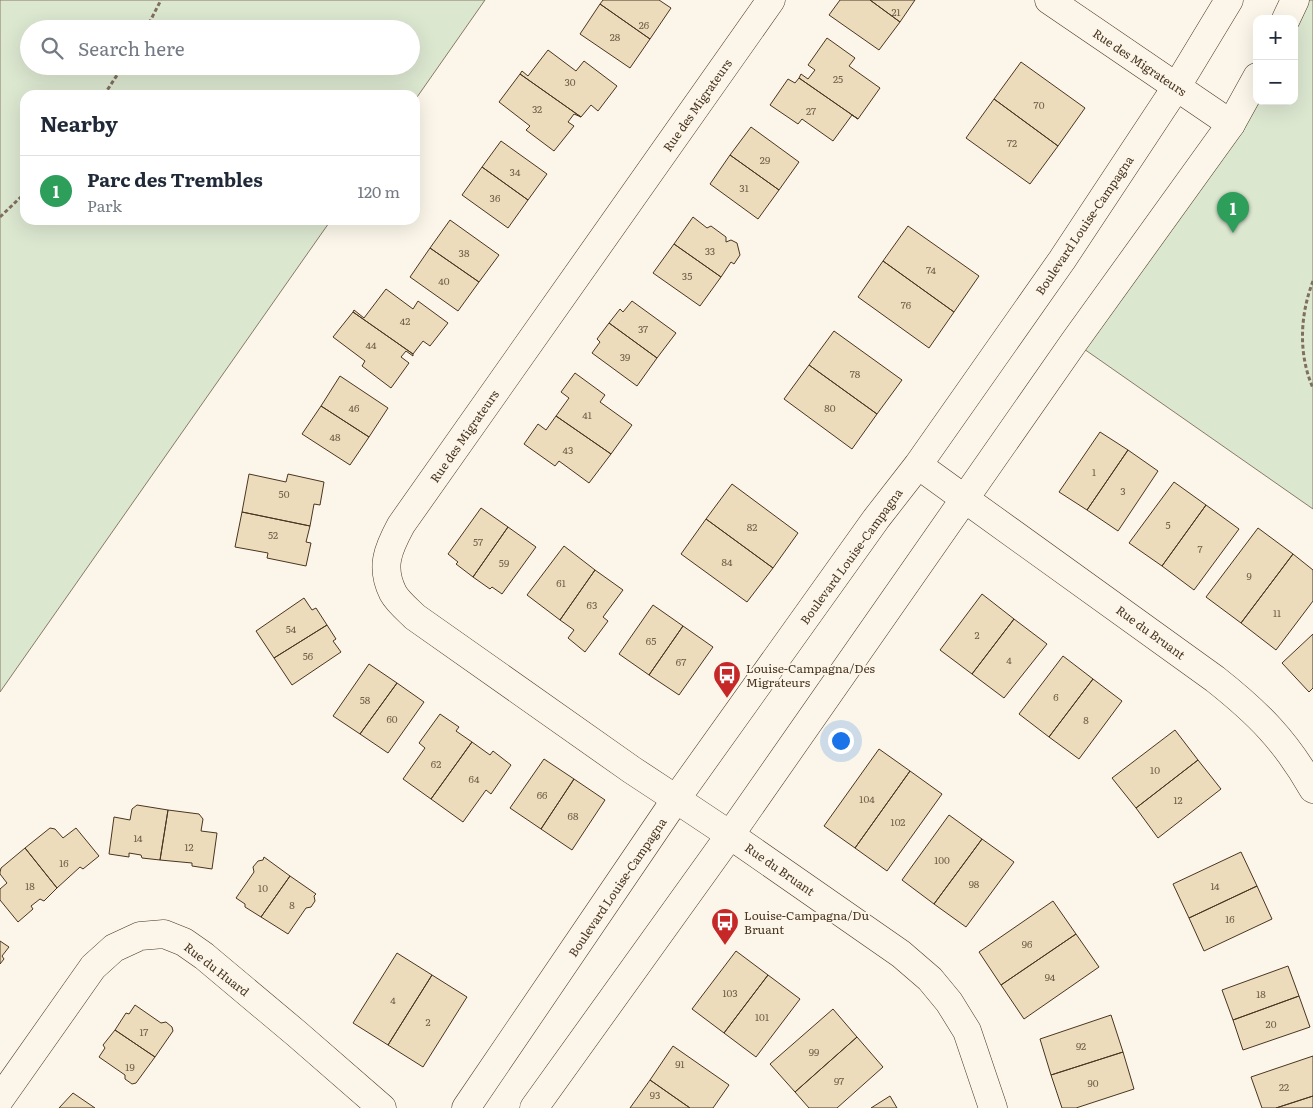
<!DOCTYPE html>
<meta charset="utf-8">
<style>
:root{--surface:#fff;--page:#f6f6f7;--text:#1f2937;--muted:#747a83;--line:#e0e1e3;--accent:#c62828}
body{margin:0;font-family:Literata,serif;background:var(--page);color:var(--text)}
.controls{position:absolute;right:15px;top:15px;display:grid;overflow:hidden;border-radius:10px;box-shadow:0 5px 20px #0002}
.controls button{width:45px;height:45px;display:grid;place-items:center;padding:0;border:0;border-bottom:1px solid var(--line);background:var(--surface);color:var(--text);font:25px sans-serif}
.you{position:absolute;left:840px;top:740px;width:18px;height:18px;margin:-12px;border:4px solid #fff;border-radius:50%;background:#1a73e8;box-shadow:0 0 0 8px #1a73e833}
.badge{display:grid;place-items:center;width:32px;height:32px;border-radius:50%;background:var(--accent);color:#fff;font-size:16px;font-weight:700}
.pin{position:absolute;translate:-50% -41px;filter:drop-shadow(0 1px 2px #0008)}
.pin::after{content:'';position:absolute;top:26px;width:18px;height:15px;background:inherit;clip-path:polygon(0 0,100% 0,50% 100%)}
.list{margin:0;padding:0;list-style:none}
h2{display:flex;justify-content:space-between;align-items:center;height:65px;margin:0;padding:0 20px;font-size:21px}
h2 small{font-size:16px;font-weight:400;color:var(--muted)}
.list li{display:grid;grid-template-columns:32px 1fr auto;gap:15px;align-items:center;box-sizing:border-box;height:70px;padding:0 20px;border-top:1px solid var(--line)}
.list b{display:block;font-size:19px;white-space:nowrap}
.list p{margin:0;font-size:16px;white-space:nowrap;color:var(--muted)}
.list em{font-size:16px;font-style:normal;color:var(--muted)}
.icon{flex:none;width:28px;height:28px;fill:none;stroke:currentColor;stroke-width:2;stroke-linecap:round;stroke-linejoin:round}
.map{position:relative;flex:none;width:1313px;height:1108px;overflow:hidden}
.search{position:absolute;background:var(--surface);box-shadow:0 5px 20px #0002;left:20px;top:20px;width:400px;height:55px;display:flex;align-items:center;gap:12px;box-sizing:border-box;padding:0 18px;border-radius:28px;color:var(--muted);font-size:19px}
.panel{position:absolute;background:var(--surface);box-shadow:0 5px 20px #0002;left:20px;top:90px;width:400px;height:135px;border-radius:15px}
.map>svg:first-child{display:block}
</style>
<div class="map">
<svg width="1313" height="1108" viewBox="0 0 1313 1108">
<rect width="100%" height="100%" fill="#fbf6e9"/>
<path fill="#dce7d0" stroke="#887966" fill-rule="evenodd" d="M0,0h485l-70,100v-5h-390v125h306l-331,472zM29,29h382v37h-382z
M1295,0h18v509l-239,-167 183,-241h37z"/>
<path fill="#ecdcbc" stroke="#4a3520" d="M603,0h56l12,8 -21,31 -50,-35z
M840,0h30l30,22 -21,28 -50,-35z
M870,0h45l-15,22z
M600,4l50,35 -20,29 -50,-34z
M827,38l28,20 -6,8 31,22 -22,31 -59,-41 2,-4 7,5 7,-9 -7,-5z
M548,50l28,21 8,-10 33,25 -19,25 -7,-6 -10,12 -61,-43 2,-3 6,5z
M1021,62l64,46 -27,38 -64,-47z
M520,74l61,43 -7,-3 -6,8 6,4 -20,25 -28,-21 4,-4 -31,-24z
M799,78l59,41 -6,-4 -19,26 -31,-22 -4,5 -28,-19 18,-26 7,4z
M994,99l64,47 -28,38 -64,-46z
M751,127l48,35 -20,28 -49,-35z
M501,141l46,33 -19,26 -46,-33z
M730,155l49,35 -21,29 -48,-35z
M482,167l46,33 -20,28 -46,-33z
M693,217l14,11 4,-2 15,11v5l5,-2 6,3 3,12 -6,9 -3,-2 -10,15 -47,-33z
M450,220l49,35 -20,27 -49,-34z
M908,226l71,50 -25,36 -71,-51z
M674,244l47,33 -21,29 -47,-33z
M430,248l49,34 -21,29 -48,-34z
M883,261l71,51 -25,36 -71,-51z
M386,289l27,20 5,-8 30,22 -18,23 -7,-5 -10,13 -60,-42 1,-2 10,8z
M632,301l44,32 -19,25 -48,-35 11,-14 3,3z
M353,312l60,42v2l-7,-5 -5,6 8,6 -18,25 -29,-22 3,-5 -32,-24z
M609,323l48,35 -20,28 -45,-33 8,-11 -3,-3z
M834,331l68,49 -25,34 -68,-49z
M809,365l68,49 -25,35 -68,-50z
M575,373l30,22 -5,7 32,23 -21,29 -55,-38 13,-18 -8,-6z
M340,376l48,32 -19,29 -48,-31z
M321,406l48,31 -19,28 -48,-31z
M556,416l55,38 -22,29 -30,-22 -4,5 -31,-22 14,-20 8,6z
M1100,432l28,18 -41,60 -28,-18z
M1128,450l30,21 -40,60 -31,-21z
M249,474l37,8 2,-8 36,8 -4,23 -6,-1 -4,22 -68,-14z
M1174,482l32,23 -44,61 -33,-23z
M732,484l66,49 -25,35 -67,-49z
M1206,505l33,24 -45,61 -32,-24z
M481,508l27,19 -35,50 -17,-13 2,-2 -10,-8z
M242,512l68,14 -4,16 5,1 -5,23 -39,-8 1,-5 -33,-6z
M706,519l67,49 -26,34 -66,-48z
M508,527l28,20 -34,47 -10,-7 -2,2 -17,-12z
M1258,528l35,26 -52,69 -35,-26z
M564,546l31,24 -35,50 -33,-25z
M1293,554l20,16v31l-37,49 -35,-27z
M595,570l28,20 -20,27 5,4 -23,31 -17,-14 6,-8 -14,-10z
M982,594l32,25 -42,55 -32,-24z
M304,598l8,12 4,-2 11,17 -53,33 -18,-27z
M653,605l30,21 -34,49 -30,-21z
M1014,619l33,25 -43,54 -32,-24z
M327,625l9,14 -3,2 8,11 -49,33 -18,-27z
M683,626l30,21 -34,48 -30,-20z
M1313,634v54l-4,4 -27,-29z
M1063,656l30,23 -44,58 -30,-23z
M369,664l28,19 -37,51 -27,-18z
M1093,679l29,22 -43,58 -30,-22z
M397,683l27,19 -36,51 -28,-19z
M440,714l19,13 -3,4 16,11 -41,57 -28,-20 22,-31 -6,-5z
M1175,730l23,30 -62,48 -24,-30z
M472,742l18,13 3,-4 18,14 -20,29 -5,-4 -23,32 -32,-23z
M879,749l31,22 -55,77 -31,-22z
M544,759l30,20 -33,50 -31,-21z
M1198,760l23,29 -63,49 -22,-30z
M910,771l32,23 -55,77 -32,-23z
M574,779l31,21 -33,50 -31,-21z
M137,805l31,5 -8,50 -18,-2 -1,-3 -12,-2v4l-20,-3 5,-37 16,3 2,-11z
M168,810l31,4 4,5 -2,12 16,2 -5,36 -20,-3v-3l-32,-3z
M949,815l33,24 -48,65 -32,-24z
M50,828l5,1 8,9 13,-10 23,28 -16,13 -3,-2 -23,21 -32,-40z
M982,839l32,23 -48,65 -32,-23z
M25,848l32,40 -13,13 -4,-2 -9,7 2,3 -15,13 -18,-22v-11l7,-6 -7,-9v-2l1,-4z
M1241,852l16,34 -68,32 -16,-34z
M264,857l26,19 -29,41 -16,-10v-3l-9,-6 18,-26 -1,-5 5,-6 5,-1z
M290,876l26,18 -2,2 1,5 -4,6 -5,1 -18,26 -27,-17z
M1257,886l15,33 -68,32 -15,-33z
M1053,901l23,33 -75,51 -22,-33z
M1076,934l23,33 -75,52 -23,-34z
M0,941l9,6 -7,9 2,3 -4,5z
M736,951l32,24 -44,58 -32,-24z
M397,953l35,22 -44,70 -35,-22z
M1288,966l11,30 -66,24 -11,-30z
M432,975l35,22 -44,70 -35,-22z
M768,975l32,24 -44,58 -32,-24z
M1299,996l11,31 -67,23 -10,-30z
M135,1005l26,18 5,-1 6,5 1,4 -18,26 -40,-27 11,-17 3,1z
M833,1009l24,28 -62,55 -25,-28z
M1111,1015l12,37 -72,23 -11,-36z
M115,1030l40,27 -19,26 -4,1 -7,-5v-4l-26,-18 6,-9 -2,-3z
M857,1037l26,30 -46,41h-28l-14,-16z
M673,1046l56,39 -16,23h-23l-40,-28z
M1123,1052l11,37 -58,19h-14l-11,-33z
M1313,1056v40l-37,12h-14l-11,-31z
M650,1080l40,28h-60z
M73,1093l22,15h-36z
M890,1096l7,12h-26z
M1313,1096v12h-37z"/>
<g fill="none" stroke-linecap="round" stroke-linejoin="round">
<defs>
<path id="minor" d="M1049,0l182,124
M965,499l250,180c43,34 71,62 98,110
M676,799l-44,-29 -217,-153c-7,-7 -17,-15 -22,-24 -13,-26 -5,-44 8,-68l370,-525
M730,835l171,119 29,25 19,23 18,29 26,77
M0,1099l93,-132 21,-19 26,-12 24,-2 20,8 20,14 93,78 85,74"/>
<path id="tertiary" d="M1286,19l9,-19
M918,465l47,34
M676,799l54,36
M466,1108l210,-309 200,-280 42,-54 144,-205 115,-174 52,-86
M534,1108l196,-273 344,-493 157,-218 26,-47"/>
</defs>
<use href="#minor" stroke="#4a3520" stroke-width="29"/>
<use href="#tertiary" stroke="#4a3520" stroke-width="29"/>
<path stroke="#7f6f5c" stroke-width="3" stroke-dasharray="4 2.5" stroke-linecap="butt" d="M146,29l15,-29
M104,95l19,-29
M0,217l25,-24
M1313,281c-13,34 -15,73 0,107"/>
<use href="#minor" stroke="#fbf6e9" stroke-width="28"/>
<use href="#tertiary" stroke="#fbf6e9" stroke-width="28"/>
</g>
<defs>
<symbol id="bus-pin" viewBox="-11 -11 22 30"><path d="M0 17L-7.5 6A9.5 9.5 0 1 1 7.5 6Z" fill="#c62828" stroke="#fbf6e9"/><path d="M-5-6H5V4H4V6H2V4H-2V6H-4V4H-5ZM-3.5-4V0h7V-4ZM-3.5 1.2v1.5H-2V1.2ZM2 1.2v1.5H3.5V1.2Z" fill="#fff"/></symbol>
</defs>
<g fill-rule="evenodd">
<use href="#bus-pin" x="711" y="659" width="32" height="43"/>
<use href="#bus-pin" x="709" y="906" width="32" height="43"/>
</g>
<g text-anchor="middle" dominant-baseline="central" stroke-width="4" stroke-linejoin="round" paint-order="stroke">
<g font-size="10" fill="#725f47">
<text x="896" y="11">21</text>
<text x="644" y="24">26</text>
<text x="615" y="36">28</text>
<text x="838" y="78">25</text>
<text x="570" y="81">30</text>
<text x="1039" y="104">70</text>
<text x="537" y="108">32</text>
<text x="811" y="110">27</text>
<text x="1012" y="142">72</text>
<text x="765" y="159">29</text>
<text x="515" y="171">34</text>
<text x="744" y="187">31</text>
<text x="495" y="197">36</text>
<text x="710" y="250">33</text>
<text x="464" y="252">38</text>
<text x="931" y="269">74</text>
<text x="687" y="275">35</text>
<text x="444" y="280">40</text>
<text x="906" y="304">76</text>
<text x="405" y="320">42</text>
<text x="643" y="328">37</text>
<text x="371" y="344">44</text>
<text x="625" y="356">39</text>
<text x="855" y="373">78</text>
<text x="354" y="407">46</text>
<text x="830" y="407">80</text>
<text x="587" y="414">41</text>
<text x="335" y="436">48</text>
<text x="568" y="449">43</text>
<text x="1094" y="471">1</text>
<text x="1123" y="490">3</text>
<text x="284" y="493">50</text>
<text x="1168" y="524">5</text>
<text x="752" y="526">82</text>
<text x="273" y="534">52</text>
<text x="478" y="541">57</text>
<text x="1200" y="548">7</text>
<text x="727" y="561">84</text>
<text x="504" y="562">59</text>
<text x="1249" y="575">9</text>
<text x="561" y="582">61</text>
<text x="592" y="604">63</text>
<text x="1277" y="612">11</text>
<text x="291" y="628">54</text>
<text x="977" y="634">2</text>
<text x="651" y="640">65</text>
<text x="308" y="655">56</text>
<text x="1009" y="659">4</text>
<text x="681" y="661">67</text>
<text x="1056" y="696">6</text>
<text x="365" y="699">58</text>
<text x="392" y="718">60</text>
<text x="1086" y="719">8</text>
<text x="436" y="763">62</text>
<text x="1155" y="769">10</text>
<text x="474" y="778">64</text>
<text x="542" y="794">66</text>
<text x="867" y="798">104</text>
<text x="1178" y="799">12</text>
<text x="573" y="815">68</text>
<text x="898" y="821">102</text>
<text x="138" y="837">14</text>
<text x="189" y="846">12</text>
<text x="942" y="859">100</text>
<text x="64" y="862">16</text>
<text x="974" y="883">98</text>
<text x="30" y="885">18</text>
<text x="1215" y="885">14</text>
<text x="263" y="887">10</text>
<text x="292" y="904">8</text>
<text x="1230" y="918">16</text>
<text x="1027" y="943">96</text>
<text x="1050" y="976">94</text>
<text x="730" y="992">103</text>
<text x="1261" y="993">18</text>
<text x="393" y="999">4</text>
<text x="762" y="1016">101</text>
<text x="428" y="1021">2</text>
<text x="1271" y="1023">20</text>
<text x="144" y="1031">17</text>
<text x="1081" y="1045">92</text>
<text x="814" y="1051">99</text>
<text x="680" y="1063">91</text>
<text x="130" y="1066">19</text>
<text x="839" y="1080">97</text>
<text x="1093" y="1082">90</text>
<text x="1284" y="1086">22</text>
<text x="655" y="1094">93</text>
</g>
<g font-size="12" fill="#4a3520" stroke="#fbf6e9">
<text transform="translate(1140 62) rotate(34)">Rue des Migrateurs</text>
<text transform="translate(697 105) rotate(-55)">Rue des Migrateurs</text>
<text transform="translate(1084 225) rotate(-56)">Boulevard Louise-Campagna</text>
<text transform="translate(464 436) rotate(-55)">Rue des Migrateurs</text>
<text transform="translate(851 556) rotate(-54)">Boulevard Louise-Campagna</text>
<text transform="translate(1151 632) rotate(36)">Rue du Bruant</text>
<text transform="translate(780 869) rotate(35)">Rue du Bruant</text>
<text transform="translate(617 887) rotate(-56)">Boulevard Louise-Campagna</text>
<text transform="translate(217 969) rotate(38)">Rue du Huard</text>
</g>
<g font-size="12" fill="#4a3520" stroke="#fbf6e9" text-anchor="start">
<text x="746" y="668">Louise-Campagna/Des<tspan x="746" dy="14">Migrateurs</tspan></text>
<text x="744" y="915">Louise-Campagna/Du<tspan x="744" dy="14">Bruant</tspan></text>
</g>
</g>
</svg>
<div class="controls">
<button>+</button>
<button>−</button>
</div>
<div class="you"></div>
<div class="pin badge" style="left:1233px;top:233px;background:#2e9e5b">1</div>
<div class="search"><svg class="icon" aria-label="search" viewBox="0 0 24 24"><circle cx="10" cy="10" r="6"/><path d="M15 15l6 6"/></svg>Search here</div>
<section class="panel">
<h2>Nearby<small></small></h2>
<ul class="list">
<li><span class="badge" style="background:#2e9e5b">1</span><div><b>Parc des Trembles</b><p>Park</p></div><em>120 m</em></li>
</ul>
</section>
</div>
